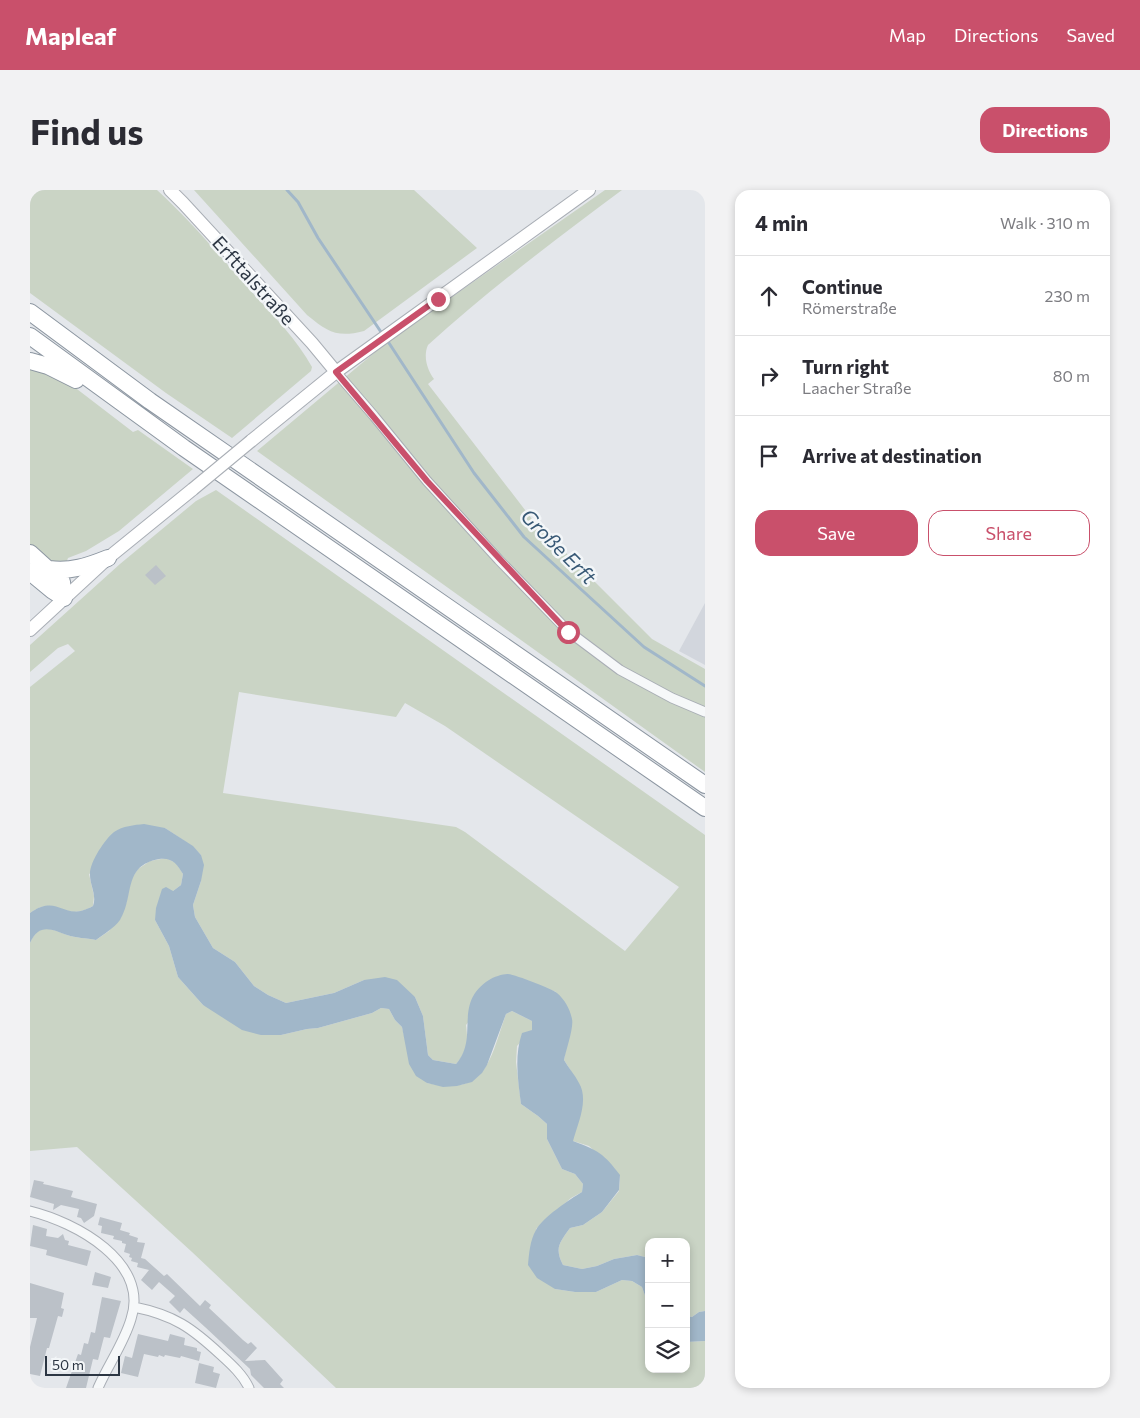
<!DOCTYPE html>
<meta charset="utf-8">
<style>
:root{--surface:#fff;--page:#f2f2f3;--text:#2b2b33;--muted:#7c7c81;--line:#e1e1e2;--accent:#c9506b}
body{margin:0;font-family:Commissioner,sans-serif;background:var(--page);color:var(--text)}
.controls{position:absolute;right:15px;bottom:15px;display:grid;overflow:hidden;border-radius:10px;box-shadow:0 2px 8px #0003}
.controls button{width:45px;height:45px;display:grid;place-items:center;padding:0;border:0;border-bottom:1px solid var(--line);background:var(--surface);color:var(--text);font:25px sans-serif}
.scale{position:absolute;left:15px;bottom:12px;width:75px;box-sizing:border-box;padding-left:5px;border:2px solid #2c3643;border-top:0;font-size:14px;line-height:18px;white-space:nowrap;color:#2c3643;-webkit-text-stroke:4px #f3f6f8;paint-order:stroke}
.stop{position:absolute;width:15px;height:15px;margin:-11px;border:4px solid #c9506b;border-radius:50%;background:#fff}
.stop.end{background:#c9506b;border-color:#fff;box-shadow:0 1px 5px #0008}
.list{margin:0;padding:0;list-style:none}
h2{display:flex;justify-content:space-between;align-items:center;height:65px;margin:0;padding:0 20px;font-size:21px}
h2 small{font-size:16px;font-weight:400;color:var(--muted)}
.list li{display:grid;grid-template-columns:32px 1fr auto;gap:15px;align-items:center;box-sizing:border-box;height:80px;padding:0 20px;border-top:1px solid var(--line)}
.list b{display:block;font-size:19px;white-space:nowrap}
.list p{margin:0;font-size:16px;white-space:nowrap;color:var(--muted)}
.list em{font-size:16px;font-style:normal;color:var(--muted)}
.actions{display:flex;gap:10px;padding:15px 20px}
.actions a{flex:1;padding:11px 0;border:1px solid var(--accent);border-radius:15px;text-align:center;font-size:18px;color:var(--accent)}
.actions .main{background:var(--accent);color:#fff}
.icon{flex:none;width:28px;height:28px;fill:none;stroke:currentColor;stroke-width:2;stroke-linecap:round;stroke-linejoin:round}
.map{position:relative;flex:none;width:675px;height:1198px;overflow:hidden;border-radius:15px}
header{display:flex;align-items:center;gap:30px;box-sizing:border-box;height:70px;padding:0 25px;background:var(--accent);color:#fff}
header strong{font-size:24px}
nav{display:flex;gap:28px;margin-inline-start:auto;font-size:18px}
.intro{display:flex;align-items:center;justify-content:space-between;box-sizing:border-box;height:120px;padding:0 30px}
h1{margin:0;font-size:35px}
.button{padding:12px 22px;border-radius:15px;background:var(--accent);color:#fff;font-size:18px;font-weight:700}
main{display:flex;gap:30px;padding:0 30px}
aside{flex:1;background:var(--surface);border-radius:15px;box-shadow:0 2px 8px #0003}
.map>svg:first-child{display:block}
</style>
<header>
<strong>Mapleaf</strong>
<nav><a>Map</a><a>Directions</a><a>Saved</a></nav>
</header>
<div class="intro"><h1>Find us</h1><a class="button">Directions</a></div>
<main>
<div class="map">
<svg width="675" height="1198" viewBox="0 0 675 1198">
<rect width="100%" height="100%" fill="#e4e7eb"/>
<path fill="#d2d6dd" d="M675,413v62l-26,-14z"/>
<path fill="#cad4c5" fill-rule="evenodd" d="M0,0h127c33,30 62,65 92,99 21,23 48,50 63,78l-1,4 -79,67 -66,-45 -136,-100z
M164,0h220l63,58 -113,83c-27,7 -36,1 -57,-16z
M575,0h17c-66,49 -132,99 -194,155 -5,11 -1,25 6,34l-6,5 104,135 120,120 53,30v103l-448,-321 129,-108z
M0,175l43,21 60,46 5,-2 55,39 -74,62 -33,20 -18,7 -3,8 -11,-1 -24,-18z
M186,300l489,345v476l-6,1 -7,5 -6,-1v-74h-37v16l-12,-3 -23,4 -17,7 -15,3 -19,-4c-9,-17 -3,-23 7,-37l13,-3 19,-13 17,-21 1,-15 -31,-30 -16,-5 -2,-70 -7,-11 3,-18 -11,-50 -49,-18 -41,51c2,17 2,25 -10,39l-23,-4 -5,-5 -5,-39 -8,-19 -51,-17 -30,13 -48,10 -18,-8 -14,-9 -19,-24 -22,-14 -18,-31 -2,-12 8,-24v-26l-9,-9 -27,-18 -76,46 5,22 -1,10c-26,15 -30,-4 -52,1 -3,1 -8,4 -11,6v-226l45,-36 -7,-7 -10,4 -28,24v-27l90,-81 76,-63zM209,502l157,25 9,-14 40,23 234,161 -54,64 -160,-119 -9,-5 -233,-34z
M136,668l10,5 7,11 -2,11 -8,6 -18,29 14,26 9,31 25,28 78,30 26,-6 11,-1 54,-15 9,-5 8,1 6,11 7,7 3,12 22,44c60,14 63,-24 79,-69l6,-3 20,10v9l-15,16 -1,16 5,42 17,12 9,8v15l15,30 13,5 8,10 -1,8 -11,6 -35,31 19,60 20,3h21l26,-12 10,1 10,6 7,20v62h37v-27l19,-1v47h-369l-144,-136 -115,-105 -47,4v-208c9,-21 21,-14 37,-8 9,3 20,3 29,5l13,-9 17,-27 5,-25 7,-10 12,-8z"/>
<path fill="#a1b7c9" d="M114,634l21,4 28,18 8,9 3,10 -3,16 -8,24 2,12 18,31 22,14 19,24 14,9 18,8 48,-10 30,-13 21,-3 12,3 18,17 8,19 5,39 5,5 23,4c24,-27 -4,-60 33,-84 4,-3 14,-6 18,-6 7,0 45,15 50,19 8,7 13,16 15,26 2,8 -6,31 -8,41 4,7 11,15 15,23 10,17 -1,40 -6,58 25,9 31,13 47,34l-1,15 -17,22 -19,13 -13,3c-10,14 -16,20 -7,37l19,4 15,-3 17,-7 23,-4 12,3v49l-7,-20 -10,-6 -10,-1 -26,12h-21l-20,-3 -18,-11 -9,-13c1,-11 2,-25 8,-35 6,-12 34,-31 46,-38l1,-8 -8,-10 -13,-5 -15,-30v-15l-9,-8 -17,-12c-3,-24 -7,-47 1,-71l10,-3v-9l-20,-10 -6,3 -19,51 -5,8 -10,9 -15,4 -14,1 -16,-4 -11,-7 -7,-12 -7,-37 -7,-7 -6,-11 -8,-1 -9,5 -54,15 -11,1 -26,6h-20l-19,-5 -39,-25 -25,-28 -9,-31 -14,-26 1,-12 6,-19 4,-2 7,4 8,-6 2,-11c-6,-10 -11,-17 -24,-15 -37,7 -24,37 -39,61 -6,8 -16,14 -24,20 -10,-2 -20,-2 -29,-5 -16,-6 -28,-12 -37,8v-30c3,-2 7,-5 11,-6 21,-7 25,14 52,-1 4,-10 -3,-21 -3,-31 -1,-12 15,-36 24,-43 9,-6 20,-7 30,-8z
M675,1121v30l-19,1v-26l6,1 7,-5z"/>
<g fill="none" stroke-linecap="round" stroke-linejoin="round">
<path stroke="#a1b7c9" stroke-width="3" d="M257,0l11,12 20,36 65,97
M357,150l87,133 50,64 120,110 61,39"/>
</g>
<path fill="#bbc1c8" d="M126,375l10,11 -11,9 -10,-10z
M4,990l10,2 -1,2 5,1 25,6 -2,6 26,7 -3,12 -10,7 -3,-5 -4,-1 2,-8 -18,-4 -8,5 1,-6 -24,-7z
M70,1027l22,6 -2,7 10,3 -1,2 9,3 -1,4 8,1 -4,15 4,1 19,17 3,-2 33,32 5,-6 6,5 -2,3 16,15 18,17 5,4 3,-2 6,6 -12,13 20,-1 18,20 -3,4 4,4h-20l-13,-13 -1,-6 -45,-42 -21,-19 -4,5 -11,-11 6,-6 -16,-14 -7,8 -11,-10 8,-10 -12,-3 1,-4 -7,-2 1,-3 -3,-1 1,-3 -6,-2 2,-8 -4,-1v-2l-9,-2 1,-3 -13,-3 1,-7 -4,-1z
M3,1035l14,4 -1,7 12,2 5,-4 2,6 4,1 -1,4 23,6 -4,15 -41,-11 1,-5 -17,-4z
M65,1082l16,5 -3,11 -16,-3z
M0,1093l34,10 -3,15 3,1 -2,8 -4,-1 -9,32h-2l-7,28 -10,-2v-27l7,-29h-7z
M72,1107l19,4 -11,37 -6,-1 -6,23 -5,-1 -7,29h-20l12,-34 3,1 3,-12 4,1 3,-12 4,1z
M108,1144l30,7 2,-7 15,4 -1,7 13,3v3l4,1 -2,9 -18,-5 -1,2 -15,-3 -1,2 -5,-2 -1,2 -14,-3 -6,23 -17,-4 4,-17 7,2z
M169,1173l15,4 -1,5 7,2 -4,14 -21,-5z"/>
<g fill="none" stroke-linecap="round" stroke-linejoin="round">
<defs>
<path id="minor" d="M306,182l38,44 53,65 72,79 69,71 52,39 52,28 33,14
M0,1021c45,11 120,51 101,108 -7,24 -23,46 -33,69
M104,1117c40,8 58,21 87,48 11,10 22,20 28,33"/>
<path id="secondary" d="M140,0l13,13 129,140 24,29
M221,251l85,-69 253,-182
M0,440l78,-72 85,-69"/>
<path id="motorway" d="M0,122l120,89 555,384
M0,146l154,112 521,360
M0,171l18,5 28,14
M0,363l32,29 2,16
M19,379c22,3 39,-3 59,-11
M0,382l23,19 11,7"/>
</defs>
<use href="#minor" stroke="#a9aeb5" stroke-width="11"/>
<use href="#secondary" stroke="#a9aeb5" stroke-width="14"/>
<use href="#motorway" stroke="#8c96a1" stroke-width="18"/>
<use href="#minor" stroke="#f6f8f9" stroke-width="9"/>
<use href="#secondary" stroke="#fff" stroke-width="12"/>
<use href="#motorway" stroke="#fff" stroke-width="16"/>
<defs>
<path id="secondary-bridge" d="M163,299l58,-48"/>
</defs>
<use href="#secondary-bridge" stroke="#a9aeb5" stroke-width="14" stroke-linecap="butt"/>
<use href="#secondary-bridge" stroke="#fff" stroke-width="12"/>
</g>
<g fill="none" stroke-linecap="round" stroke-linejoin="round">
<path stroke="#c9506b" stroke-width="6" d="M408,109l-102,73 91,109 141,151"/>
</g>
<g text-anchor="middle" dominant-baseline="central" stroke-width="5" stroke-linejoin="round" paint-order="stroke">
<g font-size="19" fill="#2c3643" stroke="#f3f6f8">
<text transform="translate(224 90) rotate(48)">Erfttalstraße</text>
</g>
<g font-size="20" font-style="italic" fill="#375875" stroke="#f3f6f8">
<text transform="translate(529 356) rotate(45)">Große Erft</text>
</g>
</g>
</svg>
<div class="controls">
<button>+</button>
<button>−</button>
<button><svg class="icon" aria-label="layers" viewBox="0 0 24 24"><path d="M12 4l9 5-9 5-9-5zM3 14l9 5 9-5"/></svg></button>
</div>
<div class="scale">50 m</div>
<div class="stop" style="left:538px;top:442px"></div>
<div class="stop end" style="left:408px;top:109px"></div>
</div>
<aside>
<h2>4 min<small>Walk · 310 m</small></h2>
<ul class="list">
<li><svg class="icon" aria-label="ahead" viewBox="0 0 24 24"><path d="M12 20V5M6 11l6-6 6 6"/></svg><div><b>Continue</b><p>Römerstraße</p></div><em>230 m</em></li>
<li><svg class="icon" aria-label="right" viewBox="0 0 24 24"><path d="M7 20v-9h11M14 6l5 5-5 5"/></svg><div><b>Turn right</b><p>Laacher Straße</p></div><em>80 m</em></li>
<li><svg class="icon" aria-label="arrive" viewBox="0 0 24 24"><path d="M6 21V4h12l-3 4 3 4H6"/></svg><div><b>Arrive at destination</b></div></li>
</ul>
<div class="actions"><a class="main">Save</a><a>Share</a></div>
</aside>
</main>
